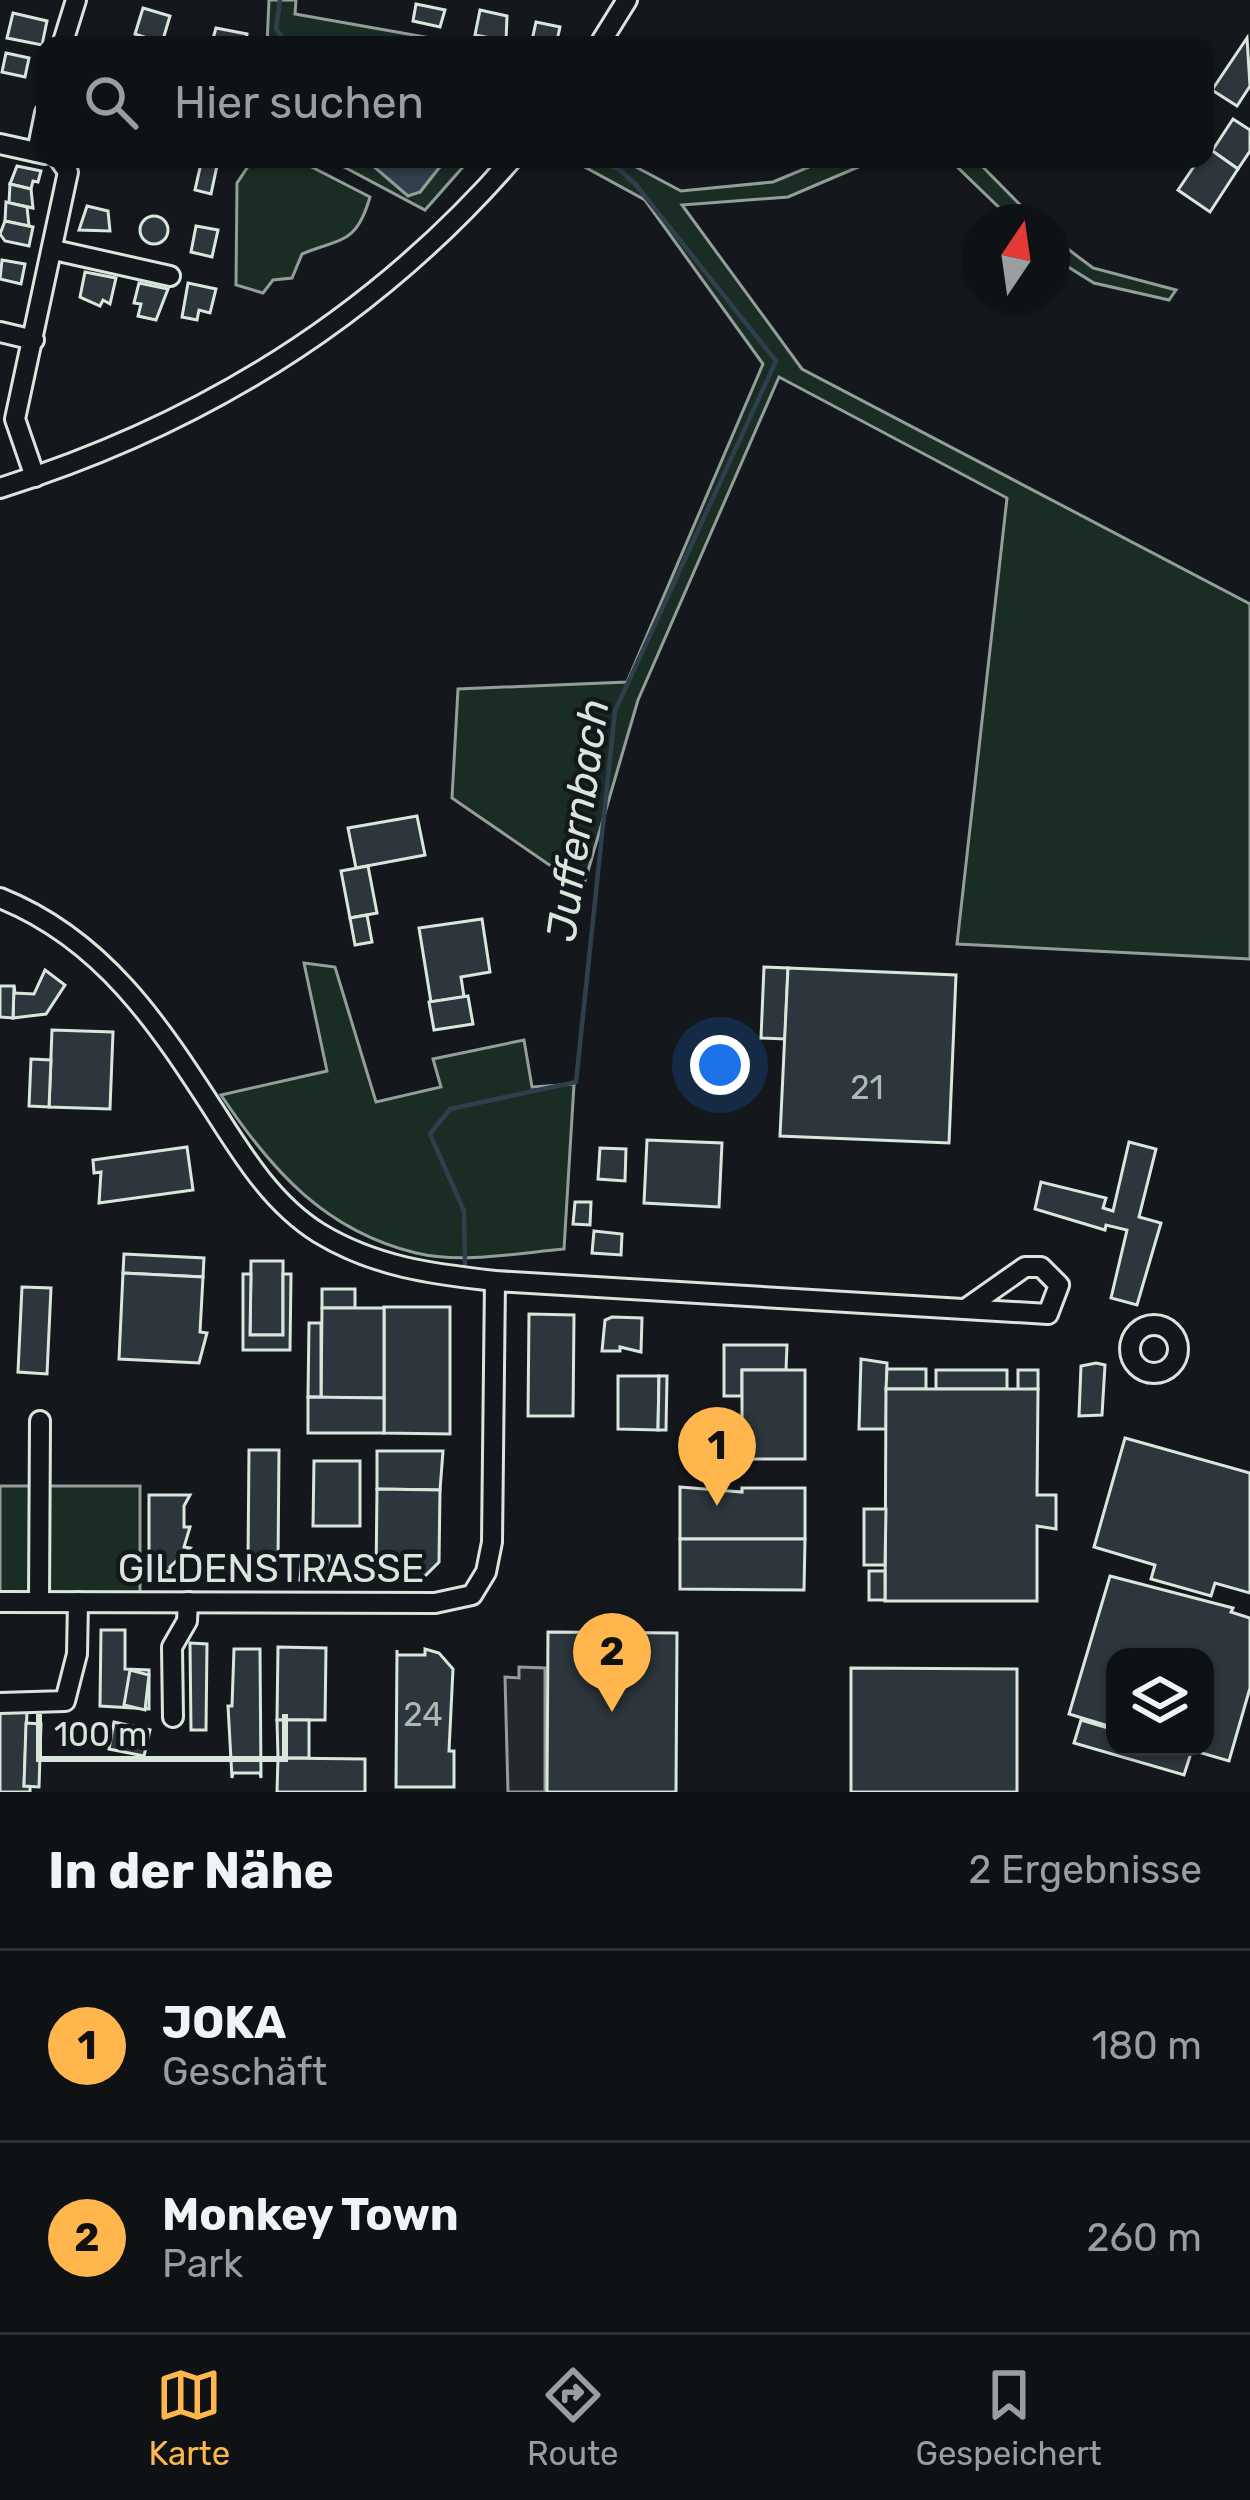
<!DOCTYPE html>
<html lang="de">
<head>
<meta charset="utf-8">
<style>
	body { margin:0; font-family:Rubik,sans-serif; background:#1d2022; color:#f1f3f6 }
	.controls { position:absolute; right:36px; bottom:36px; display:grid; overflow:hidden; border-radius:24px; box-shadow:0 3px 9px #0004 }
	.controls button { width:108px; height:108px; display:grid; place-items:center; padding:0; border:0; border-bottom:3px solid #2f3234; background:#0f1215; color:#f1f3f6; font:60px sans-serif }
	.compass { position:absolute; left:962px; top:204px; width:108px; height:108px; border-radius:50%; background:#0f1215; box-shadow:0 3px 9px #0004; rotate:13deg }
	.scale { position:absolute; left:36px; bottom:30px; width:252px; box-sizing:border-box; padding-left:12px; border:6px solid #d8e6dc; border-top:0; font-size:33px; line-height:42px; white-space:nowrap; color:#d8e6dc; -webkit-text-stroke:9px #14181c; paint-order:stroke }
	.you { position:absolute; left:720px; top:1065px; width:42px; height:42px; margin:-30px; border:9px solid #fff; border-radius:50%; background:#1a73e8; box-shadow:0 0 0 18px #1a73e833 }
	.badge { display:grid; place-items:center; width:78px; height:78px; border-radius:50%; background:#ffb74d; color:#111; font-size:39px; font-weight:700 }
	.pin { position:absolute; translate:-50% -99px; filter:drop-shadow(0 3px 6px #0008) }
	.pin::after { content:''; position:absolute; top:63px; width:42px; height:36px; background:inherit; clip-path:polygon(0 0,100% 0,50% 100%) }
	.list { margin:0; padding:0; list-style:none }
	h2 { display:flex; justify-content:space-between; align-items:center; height:156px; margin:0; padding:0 48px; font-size:51px }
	h2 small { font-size:39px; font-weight:400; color:#9b9ea0 }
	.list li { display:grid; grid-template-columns:78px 1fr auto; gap:36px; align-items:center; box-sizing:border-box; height:192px; padding:0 48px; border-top:3px solid #2f3234 }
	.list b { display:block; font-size:45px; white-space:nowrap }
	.list p { margin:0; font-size:39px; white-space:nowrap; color:#9b9ea0 }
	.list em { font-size:39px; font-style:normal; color:#9b9ea0 }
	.icon { flex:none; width:66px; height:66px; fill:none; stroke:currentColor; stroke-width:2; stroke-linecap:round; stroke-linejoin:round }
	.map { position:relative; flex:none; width:1250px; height:1792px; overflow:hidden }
	.search { position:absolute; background:#0f1215; box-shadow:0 3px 9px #0004; left:36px; right:36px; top:36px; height:132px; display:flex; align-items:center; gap:30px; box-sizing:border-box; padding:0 42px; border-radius:24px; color:#9b9ea0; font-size:45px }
	.sheet { height:540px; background:#0f1215 }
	nav { display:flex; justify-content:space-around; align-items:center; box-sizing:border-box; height:168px; border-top:3px solid #2f3234; background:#0f1215; font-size:33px; color:#9b9ea0 }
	nav a { display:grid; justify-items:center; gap:6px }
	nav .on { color:#ffb74d }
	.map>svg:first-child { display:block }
</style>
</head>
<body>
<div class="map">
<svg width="1250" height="1792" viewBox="0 0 1250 1792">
	<rect width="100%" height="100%" fill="#14181c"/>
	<g fill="#1a2d24" stroke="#939e99" stroke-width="3">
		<polygon points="269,0 296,0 295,14 470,45 267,45"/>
		<path d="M253,159H296L370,197C356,246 339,238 302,254L292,278L273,280L263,293L236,285L237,183Z"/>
		<polygon points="329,159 365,159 420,192 446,159 470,159 425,210"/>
		<polygon points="570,159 621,159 681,191 773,182 828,159 877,159 788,197 682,205 802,369 1250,604 1250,959 957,944 1007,498 779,377 638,700 583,888 452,798 458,689 627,682 763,364 645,200"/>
		<polygon points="949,159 975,159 1037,222 1014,222"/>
		<polygon points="1052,237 1093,268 1176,290 1169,300 1094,283 1052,257"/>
		<path d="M304,963L335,967L376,1102L441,1087L433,1059L524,1040L532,1087L574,1084L564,1249C519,1253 461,1264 416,1253C325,1231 271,1170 221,1095L327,1071Z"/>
		<rect x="0" y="1486" width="140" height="107"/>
	</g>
	<polygon fill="#24282b" stroke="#939e99" stroke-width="3" points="519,1667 545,1668 545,1792 508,1792 505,1677 519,1678"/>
	<polygon fill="#2f3f4d" stroke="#939e99" stroke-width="3" points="365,159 446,159 420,192 408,196"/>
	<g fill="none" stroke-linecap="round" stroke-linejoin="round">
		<g stroke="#2f3f4d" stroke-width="4.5">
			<polyline points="280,0 276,29 289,45"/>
			<polyline points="465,1264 464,1211 430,1134 450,1109 576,1082 615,711 776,361 636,185 620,170 593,159"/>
		</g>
	</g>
	<g fill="#2c363c" stroke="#d8e6dc" stroke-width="3">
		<polygon points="416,4 445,10 440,27 413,21"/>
		<polygon points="143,8 170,16 162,43 135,34"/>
		<polygon points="480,10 507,16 506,41 475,35"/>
		<polygon points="13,13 47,21 42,45 7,38"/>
		<polygon points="536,22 560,27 556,45 531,45"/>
		<polygon points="216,28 247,34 245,45 211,45"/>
		<polygon points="1247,38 1250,86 1237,106 1212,90"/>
		<polygon points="6,53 29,58 25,77 2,72"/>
		<polygon points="1233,119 1250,130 1250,151 1238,169 1212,151"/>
		<polygon points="1207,147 1238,169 1210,212 1178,190 1199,159 1205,159"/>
		<polygon points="202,159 218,161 211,194 195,190"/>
		<polygon points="17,166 41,171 38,182 33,181 31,189 10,184"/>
		<polygon points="10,184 31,189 33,208 9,203"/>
		<polygon points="6,202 27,207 29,226 5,221"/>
		<polygon points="87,206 108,211 110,231 79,230"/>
		<circle cx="154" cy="230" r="14"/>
		<polygon points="5,221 33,227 29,246 5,241 0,234"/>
		<polygon points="196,226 218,230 212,257 191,252"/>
		<polygon points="2,260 25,264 21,284 0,279"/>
		<polygon points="85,272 116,278 110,304 103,300 100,306 80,297"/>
		<polygon points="139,283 168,289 156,320 138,316 141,304 134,303"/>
		<polygon points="188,283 216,289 210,313 199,310 197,320 182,317"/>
		<polygon points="417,816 425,855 356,868 348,828"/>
		<polygon points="368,866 377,913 350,918 341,871"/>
		<polygon points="367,915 372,942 355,945 350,918"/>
		<polygon points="482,919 490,972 461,977 464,997 431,1002 419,928"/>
		<polygon points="764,967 788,968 785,1039 761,1038"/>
		<polygon points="788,968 956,975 949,1143 780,1136"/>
		<polygon points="45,970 65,985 46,1014 13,1018 14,986 15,993 34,994"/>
		<polygon points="0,986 14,986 13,1018 0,1017"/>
		<polygon points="468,996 473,1024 434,1030 429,1002"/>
		<polygon points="52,1030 113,1032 110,1109 49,1107"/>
		<polygon points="31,1059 51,1060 49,1107 29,1106"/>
		<polygon points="647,1140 722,1143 719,1207 644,1203"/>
		<polygon points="1129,1142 1156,1149 1139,1217 1161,1223 1137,1305 1111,1298 1127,1230 1106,1225 1105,1230 1035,1209 1041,1182 1106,1198 1103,1208 1113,1211"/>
		<polygon points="187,1147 193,1190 99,1203 101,1172 94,1173 93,1160"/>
		<polygon points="600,1148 626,1149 625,1181 598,1179"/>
		<polygon points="575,1202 591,1202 590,1225 573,1224"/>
		<polygon points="594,1231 622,1234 621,1255 592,1253"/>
		<polygon points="124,1254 204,1258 203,1277 123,1273"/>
		<polygon points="251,1261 283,1261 283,1335 250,1335"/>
		<polygon points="123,1273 203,1277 200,1332 207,1333 199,1363 119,1359"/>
		<polygon points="243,1274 251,1274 250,1335 283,1335 283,1274 291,1274 290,1350 243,1350"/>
		<polygon points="22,1287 51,1288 47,1374 18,1372"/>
		<rect x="322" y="1289" width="33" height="19"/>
		<polygon points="384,1307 450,1307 450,1434 384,1433"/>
		<polygon points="322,1308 384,1308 384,1398 321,1398"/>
		<polygon points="529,1314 574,1315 573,1416 528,1416"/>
		<polygon points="612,1317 642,1318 641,1352 620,1347 620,1351 602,1351 605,1320"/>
		<polygon points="309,1323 321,1323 321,1397 308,1397"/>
		<polygon points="724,1345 787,1345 786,1370 742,1370 742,1396 724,1396"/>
		<polygon points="861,1359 887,1363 886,1429 859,1429"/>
		<polygon points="1096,1363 1105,1365 1102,1415 1079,1416 1081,1366"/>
		<polygon points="887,1369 926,1369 926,1389 886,1389"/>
		<rect x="742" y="1370" width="63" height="89"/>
		<rect x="936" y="1370" width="71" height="19"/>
		<polygon points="1018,1370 1038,1370 1038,1389 1018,1390"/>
		<polygon points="618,1376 659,1376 658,1430 618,1429"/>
		<polygon points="659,1376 667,1376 666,1430 658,1430"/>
		<polygon points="886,1389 1038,1389 1037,1495 1056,1495 1056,1529 1037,1526 1037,1601 885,1601"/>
		<polygon points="308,1397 384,1398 384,1433 308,1433"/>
		<polygon points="1125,1438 1250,1473 1250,1593 1215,1583 1211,1596 1151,1579 1155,1565 1094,1547"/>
		<polygon points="249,1450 279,1450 278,1563 248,1562"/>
		<polygon points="377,1451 443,1451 440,1490 377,1489"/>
		<polygon points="314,1461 360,1461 360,1526 313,1526"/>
		<polygon points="680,1487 742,1492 742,1488 805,1488 805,1539 680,1539"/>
		<polygon points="377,1489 440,1490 439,1562 424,1577 376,1577"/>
		<polygon points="149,1495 190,1495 184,1506 184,1527 190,1527 184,1547 190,1548 170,1567 170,1576 169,1571 149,1575"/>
		<polygon points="864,1509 886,1509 885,1565 864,1565"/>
		<polygon points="680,1539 805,1539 804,1590 680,1589"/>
		<polygon points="302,1556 329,1556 329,1580 300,1580"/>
		<rect x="869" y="1571" width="16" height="29"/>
		<polygon points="1110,1576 1233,1608 1231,1612 1250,1618 1250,1688 1229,1761 1181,1747 1205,1747 1205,1657 1115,1657 1115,1728 1069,1714"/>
		<polygon points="101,1630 125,1630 125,1669 149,1670 149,1709 100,1706"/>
		<polygon points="548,1632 677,1633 676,1792 547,1792"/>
		<polygon points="190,1643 207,1644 206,1730 191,1730"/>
		<polygon points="278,1647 326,1648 325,1720 277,1720"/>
		<polygon points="234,1649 260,1649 261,1778 260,1773 233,1773 232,1778 228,1706 232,1706"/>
		<polygon points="425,1649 439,1653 453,1669 449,1751 454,1751 454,1787 396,1787 397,1650 397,1655 425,1655"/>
		<polygon points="851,1668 1017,1669 1017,1792 851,1792"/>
		<polygon points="130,1670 149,1675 145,1710 124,1705"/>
		<polygon points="0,1710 27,1711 24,1786 30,1786 30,1792 0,1792"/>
		<polygon points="277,1720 309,1720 309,1758 278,1758"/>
		<polygon points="1081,1720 1115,1730 1115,1747 1171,1747 1191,1753 1184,1775 1074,1743"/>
		<polygon points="114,1722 150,1730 144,1756 109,1749"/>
		<polygon points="26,1723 41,1724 39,1787 24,1786"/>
		<polygon points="278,1758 365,1759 365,1792 277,1792"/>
	</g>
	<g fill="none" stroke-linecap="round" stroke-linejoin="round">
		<defs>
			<g id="minor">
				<polyline points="62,45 76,0"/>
				<polyline points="599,45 627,0"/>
				<polyline points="0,144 45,154"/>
				<polyline points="37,152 45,113"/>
				<polyline points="54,250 170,276"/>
				<polyline points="0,332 34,340"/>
				<polyline points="35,477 15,419 68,172 59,159"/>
				<path d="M0,488C201,425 374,318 512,159"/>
				<path d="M0,898C103,939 159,1025 217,1115C245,1159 274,1205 319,1233C375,1267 432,1274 495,1281L1048,1314L1059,1285L1041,1267H1025L968,1307"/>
				<circle cx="1154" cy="1349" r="24"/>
				<polyline points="0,1602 435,1603 472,1595 486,1572 492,1542 495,1281"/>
				<polyline points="39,1602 40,1421"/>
				<polyline points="0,1703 65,1701 77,1654 78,1602"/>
				<polyline points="173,1717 172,1647 187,1621 188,1602"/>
			</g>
		</defs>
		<use href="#minor" stroke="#d8e6dc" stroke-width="24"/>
		<use href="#minor" stroke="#14181c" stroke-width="18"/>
	</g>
	<g text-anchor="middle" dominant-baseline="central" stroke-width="9" stroke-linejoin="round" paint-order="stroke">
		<g font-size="33" fill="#adbab4">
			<text x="867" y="1087">21</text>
			<text x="423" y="1714">24</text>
		</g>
		<g font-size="39" fill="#d8e6dc" stroke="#14181c">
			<text x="271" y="1569">GILDENSTRASSE</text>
		</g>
		<g font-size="42" font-style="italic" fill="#d8e6dc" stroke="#14181c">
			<text transform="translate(578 820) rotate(-82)">Juffernbach</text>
		</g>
	</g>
</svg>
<div class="controls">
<button><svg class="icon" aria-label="layers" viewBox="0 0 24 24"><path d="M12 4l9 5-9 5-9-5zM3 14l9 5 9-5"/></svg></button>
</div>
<svg class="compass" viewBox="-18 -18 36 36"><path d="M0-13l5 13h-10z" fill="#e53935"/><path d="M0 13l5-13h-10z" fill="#9b9ea0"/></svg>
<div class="scale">100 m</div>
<div class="you"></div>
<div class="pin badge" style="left:717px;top:1506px">1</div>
<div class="pin badge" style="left:612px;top:1712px">2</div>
<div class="search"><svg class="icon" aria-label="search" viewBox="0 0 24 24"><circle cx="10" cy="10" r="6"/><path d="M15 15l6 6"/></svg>Hier suchen</div>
</div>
<section class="sheet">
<h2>In der Nähe<small>2 Ergebnisse</small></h2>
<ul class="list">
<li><span class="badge">1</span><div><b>JOKA</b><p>Geschäft</p></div><em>180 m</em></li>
<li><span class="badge">2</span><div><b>Monkey Town</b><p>Park</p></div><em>260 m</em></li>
</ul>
</section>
<nav>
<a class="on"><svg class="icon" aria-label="map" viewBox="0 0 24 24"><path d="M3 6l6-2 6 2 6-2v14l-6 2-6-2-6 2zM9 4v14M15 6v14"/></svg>Karte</a>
<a><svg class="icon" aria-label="directions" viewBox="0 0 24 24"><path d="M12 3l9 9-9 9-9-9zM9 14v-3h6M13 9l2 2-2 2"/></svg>Route</a>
<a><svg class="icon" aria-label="saved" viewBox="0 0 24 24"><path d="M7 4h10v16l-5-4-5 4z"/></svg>Gespeichert</a>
</nav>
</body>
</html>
